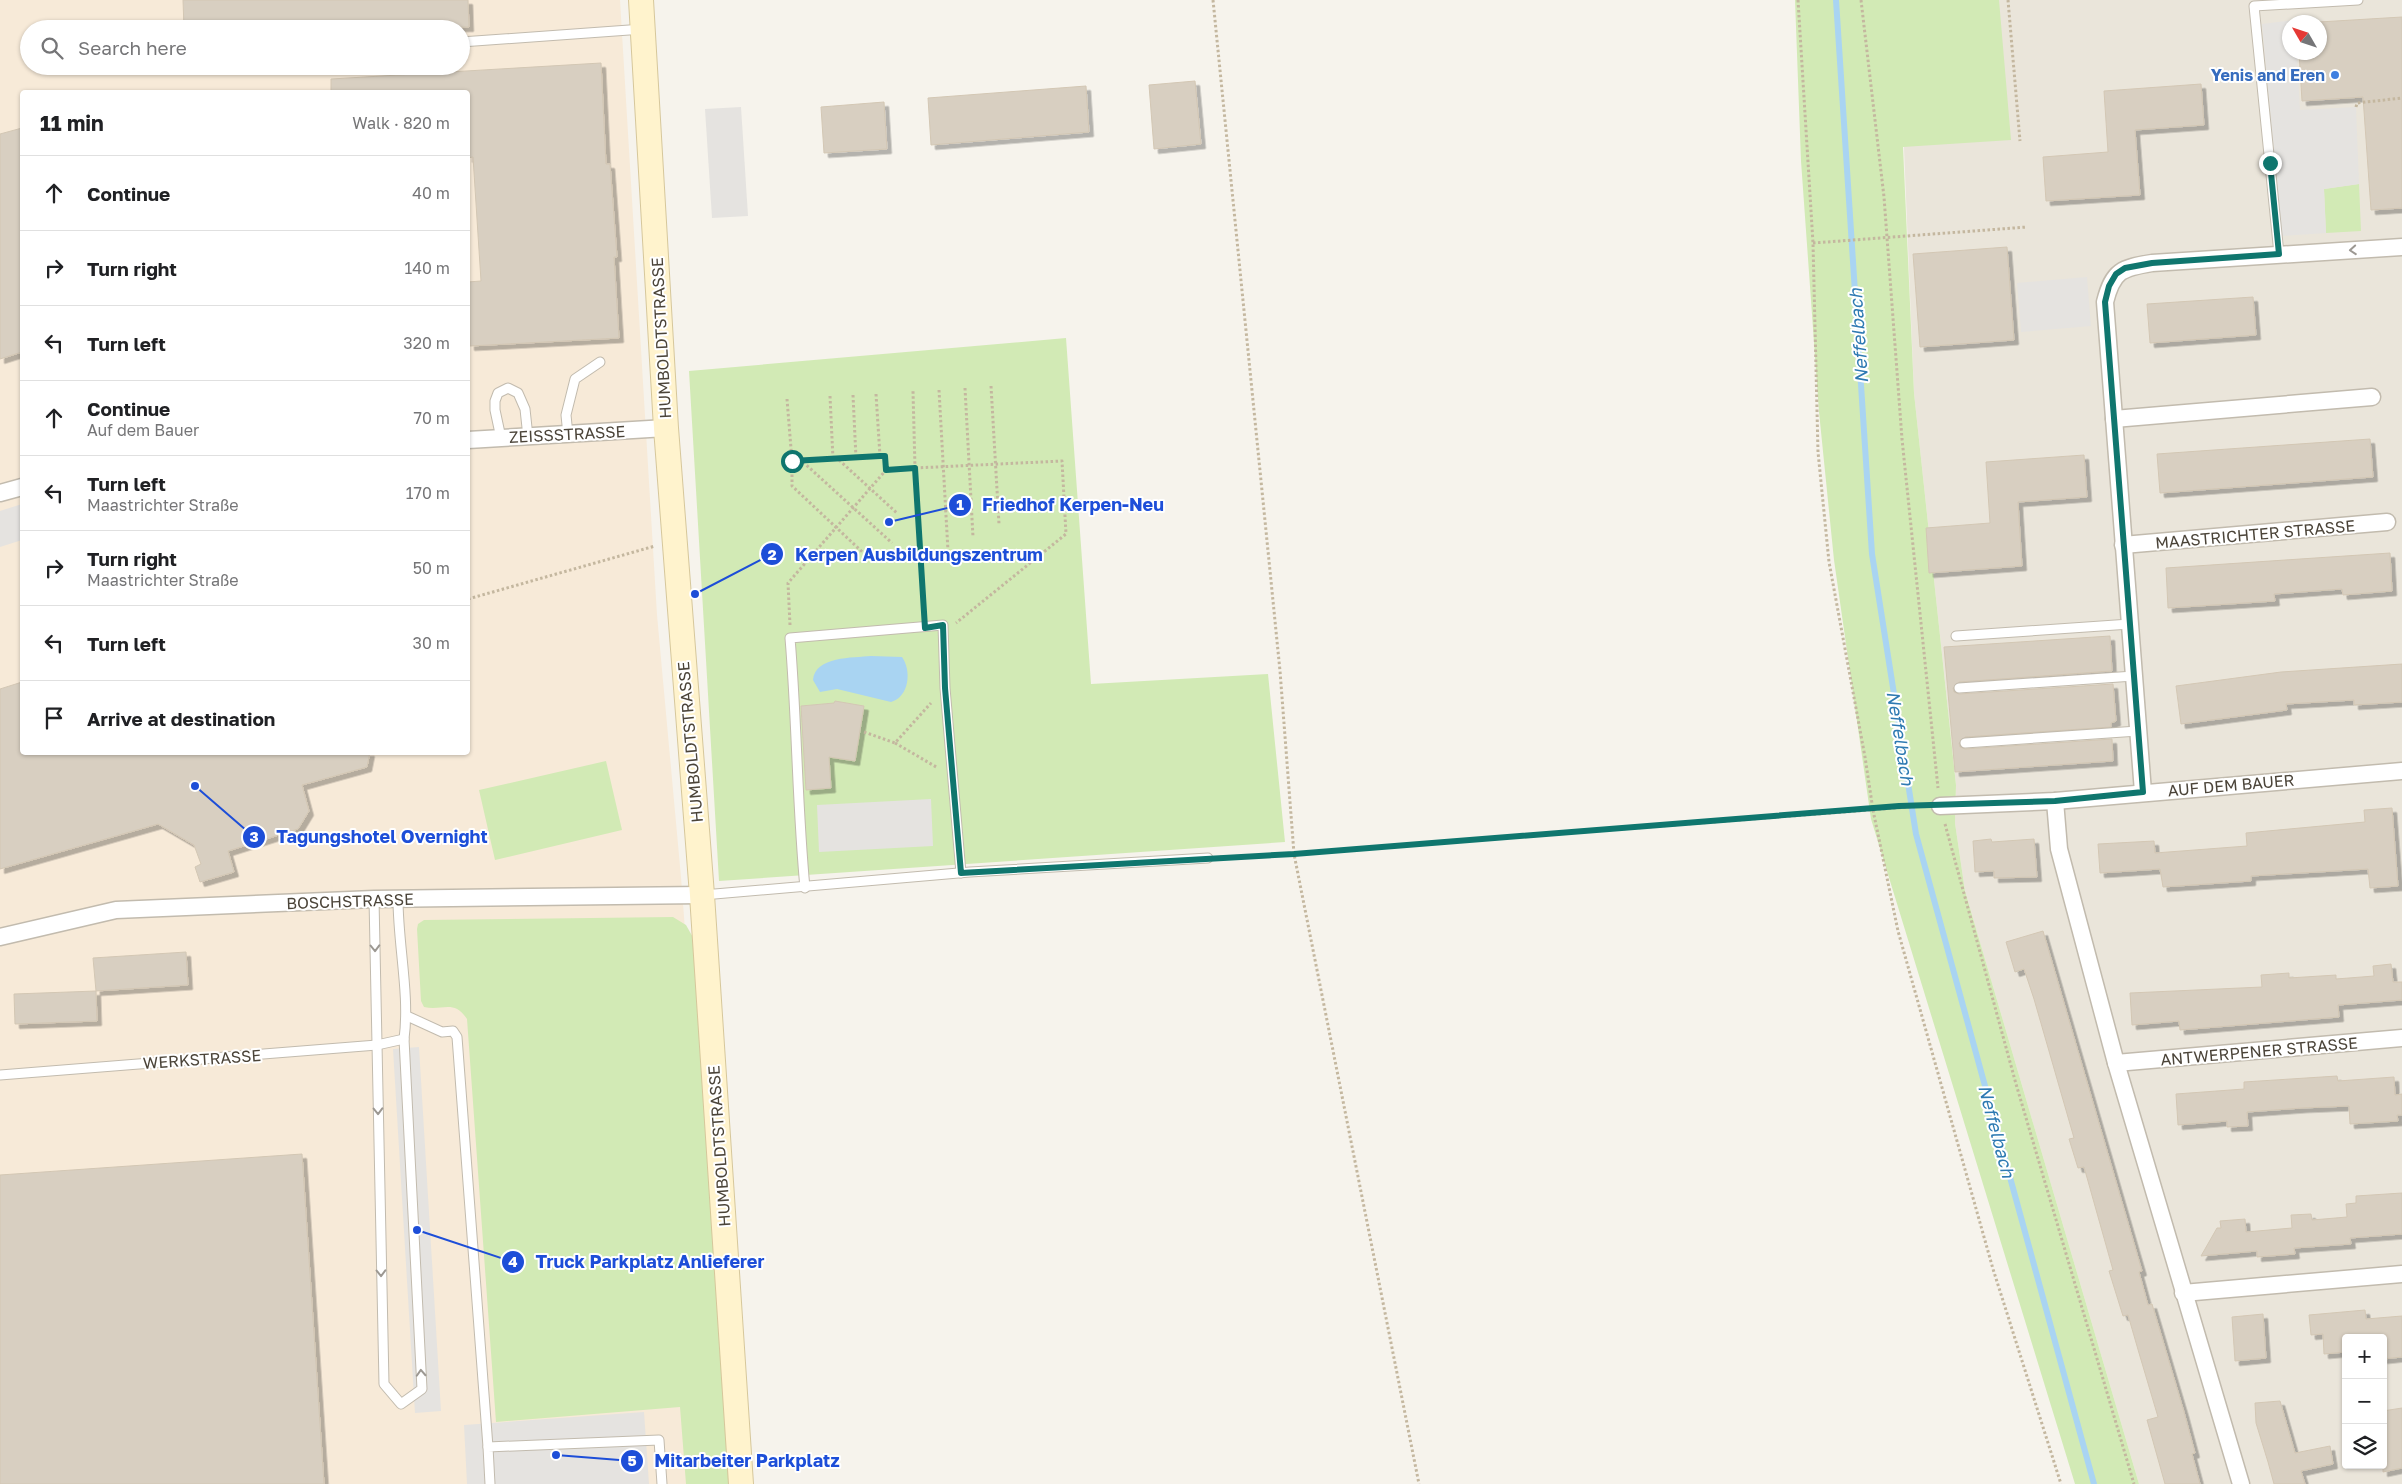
<!DOCTYPE html>
<html lang="en">
<head>
<meta charset="utf-8">
<style>
	body { margin:0; font-family:"Golos Text",sans-serif; background:#f6f6f6; color:#202124 }
	.controls { position:absolute; right:15px; bottom:15px; display:grid; overflow:hidden; border-radius:5px; box-shadow:0 1px 4px #0004 }
	.controls button { width:45px; height:45px; display:grid; place-items:center; padding:0; border:0; border-bottom:1px solid #e0e0e0; background:#fff; color:#202124; font:25px sans-serif }
	.compass { position:absolute; left:2282px; top:15px; width:45px; height:45px; border-radius:50%; background:#fff; box-shadow:0 1px 4px #0004; rotate:309deg }
	.stop { position:absolute; width:15px; height:15px; margin:-11px; border:4px solid #0f766e; border-radius:50%; background:#fff }
	.stop.end { background:#0f766e; border-color:#fff; box-shadow:0 1px 5px #0008 }
	.list { margin:0; padding:0; list-style:none }
	h2 { display:flex; justify-content:space-between; align-items:center; height:65px; margin:0; padding:0 20px; font-size:21px }
	h2 small { font-size:16px; font-weight:400; color:#757577 }
	.list li { display:grid; grid-template-columns:32px 1fr auto; gap:15px; align-items:center; box-sizing:border-box; height:75px; padding:0 20px; border-top:1px solid #e0e0e0 }
	.list b { display:block; font-size:19px; white-space:nowrap }
	.list p { margin:0; font-size:16px; white-space:nowrap; color:#757577 }
	.list em { font-size:16px; font-style:normal; color:#757577 }
	.icon { flex:none; width:28px; height:28px; fill:none; stroke:currentColor; stroke-width:2; stroke-linecap:round; stroke-linejoin:round }
	.map { position:relative; flex:none; width:2402px; height:1484px; overflow:hidden }
	.search { position:absolute; background:#fff; box-shadow:0 1px 4px #0004; left:20px; top:20px; width:450px; height:55px; display:flex; align-items:center; gap:12px; box-sizing:border-box; padding:0 18px; border-radius:28px; color:#757577; font-size:19px }
	.panel { position:absolute; background:#fff; box-shadow:0 1px 4px #0004; left:20px; top:90px; width:450px; height:665px; border-radius:5px }
	.map>svg:first-child { display:block }
</style>
</head>
<body>
<div class="map">
<svg width="2402" height="1484" viewBox="0 0 2402 1484">
	<defs>
		<filter id="shadow"><feDropShadow dx="4.5" dy="4.5" stdDeviation="0" flood-color="#0004"/></filter>
	</defs>
	<rect width="100%" height="100%" fill="#f6f3ec"/>
	<path fill="#eae5da" fill-rule="evenodd" d="M1898,0H2402V1484H2139L1965,891L1955,823L1956,785L1914,393ZM2290,22H2320V52H2290ZM2346,1338H2383V1465H2346Z"/>
	<path fill="#f7ead8" fill-rule="evenodd" d="M0,0H620L657,615L681,877L727,1484H0ZM29,29H461V66H29ZM22,92H468V752H22Z"/>
	<g fill="#d2eab5">
		<polygon points="1795,0 1999,0 2011,140 1903,147 1914,393 1956,785 1955,823 1965,891 2139,1484 2075,1484 1871,819 1834,560 1819,412 1801,161"/>
		<polygon points="2359,184 2361,231 2326,233 2324,189"/>
		<polygon points="1066,338 1091,684 1268,674 1285,842 719,881 689,371"/>
		<polygon points="606,761 622,830 495,860 479,790"/>
		<path d="M673,917L686,925L695,941L732,1484H686L680,1407L496,1422L467,1019C454,999 443,1011 424,1007L421,1001L417,929L418,924L424,920Z"/>
	</g>
	<g fill="#e5e3e0">
		<polygon points="2295,20 2295,22 2290,22 2290,52 2297,53 2300,110 2356,107 2359,184 2324,189 2326,233 2282,236 2262,24"/>
		<polygon points="741,107 748,216 712,218 705,109"/>
		<polygon points="2087,277 2091,326 2021,332 2017,283"/>
		<polygon points="22,504 22,540 0,547 0,511"/>
		<polygon points="931,799 933,846 819,852 817,805"/>
		<polygon points="419,1047 441,1411 415,1413 393,1049"/>
		<polygon points="644,1412 649,1484 467,1484 464,1425"/>
	</g>
	<path fill="#a9d4f2" d="M871,656L902,657C912,671 909,697 891,702L837,689L820,692L813,680C815,656 853,658 871,656Z"/>
	<g fill="none" stroke-linecap="round" stroke-linejoin="round">
		<polyline stroke="#a9d4f2" stroke-width="6" points="1836,0 1872,554 1916,834 2094,1484"/>
	</g>
	<g fill="#d8cfc1" stroke="#d3c7b4" filter="url(#shadow)">
		<polygon points="183,0 468,0 469,27 184,29"/>
		<polygon points="2402,17 2402,208 2371,210 2363,97 2302,101 2299,52 2320,52 2319,22"/>
		<polygon points="601,63 606,164 610,164 617,257 614,257 619,338 470,346 468,282 481,281 473,157 468,158 468,92 331,92 331,79"/>
		<polygon points="1195,81 1201,144 1154,149 1149,85"/>
		<polygon points="2201,84 2204,125 2135,130 2140,195 2046,201 2043,157 2108,152 2104,91"/>
		<polygon points="1086,86 1089,132 931,145 928,98"/>
		<polygon points="884,102 887,149 824,153 821,107"/>
		<polygon points="22,128 22,352 0,359 0,134"/>
		<polygon points="2007,247 2014,340 1920,347 1913,254"/>
		<polygon points="2253,297 2256,335 2150,343 2147,304"/>
		<polygon points="2370,439 2373,477 2160,493 2157,454"/>
		<polygon points="2084,455 2087,497 2018,502 2022,566 1929,573 1926,528 1990,523 1986,462"/>
		<polygon points="2390,553 2392,591 2343,595 2342,589 2274,594 2275,601 2168,608 2166,568"/>
		<polygon points="2110,636 2112,671 1959,682 1953,688 1954,692 1959,694 2113,684 2116,721 2111,723 2111,727 1965,737 1959,743 1960,747 1965,749 2112,739 2113,761 1955,772 1944,647"/>
		<polygon points="2402,664 2402,702 2354,705 2354,700 2286,704 2287,710 2181,724 2176,686 2281,672"/>
		<polygon points="22,682 22,752 370,752 367,767 302,785 309,811 298,829 228,851 234,872 200,882 195,867 201,864 194,845 158,824 0,869 0,689"/>
		<polygon points="835,701 864,706 855,761 829,757 831,788 806,790 801,706 834,703"/>
		<polygon points="2392,808 2398,886 2370,888 2368,869 2251,876 2251,881 2163,887 2160,869 2100,873 2098,844 2154,841 2155,853 2247,846 2246,833 2365,822 2364,810"/>
		<polygon points="1991,839 1992,842 2034,839 2037,877 1994,878 1994,871 1975,872 1973,841"/>
		<polygon points="2043,931 2142,1271 2139,1272 2148,1305 2152,1304 2184,1412 2195,1453 2192,1454 2200,1484 2165,1484 2147,1420 2158,1417 2139,1353 2128,1315 2123,1316 2109,1271 2113,1270 2084,1167 2078,1168 2069,1139 2074,1138 2034,999 2024,969 2015,972 2006,942"/>
		<polygon points="186,952 188,985 96,991 93,958"/>
		<polygon points="2391,964 2393,982 2402,982 2402,1000 2338,1005 2339,1017 2180,1030 2179,1021 2132,1025 2130,993 2262,987 2261,975 2289,973 2289,978 2336,975 2336,979 2374,976 2373,966"/>
		<polygon points="96,991 97,1021 15,1024 14,994"/>
		<polygon points="2337,1076 2338,1081 2394,1077 2395,1095 2402,1094 2402,1115 2397,1115 2398,1121 2350,1124 2349,1106 2302,1108 2247,1112 2248,1126 2227,1127 2227,1121 2178,1125 2176,1094 2244,1089 2244,1082"/>
		<polygon points="302,1154 324,1484 0,1484 0,1175"/>
		<polygon points="2402,1193 2402,1234 2350,1238 2351,1244 2294,1248 2295,1254 2257,1257 2257,1251 2201,1256 2217,1228 2221,1228 2220,1221 2245,1219 2246,1232 2292,1228 2291,1215 2311,1214 2312,1220 2347,1217 2346,1204 2356,1203 2356,1196"/>
		<polygon points="2365,1310 2366,1319 2402,1316 2402,1357 2383,1359 2383,1338 2346,1338 2346,1352 2324,1354 2323,1334 2311,1335 2309,1315"/>
		<polygon points="2263,1314 2266,1358 2235,1361 2232,1317"/>
		<polygon points="2280,1401 2295,1453 2330,1446 2333,1464 2301,1471 2305,1484 2274,1484 2268,1462 2256,1423 2255,1403"/>
		<polygon points="2402,1408 2402,1468 2383,1472 2383,1411"/>
	</g>
	<g fill="none" stroke-linecap="round" stroke-linejoin="round">
		<defs>
			<g id="lane">
				<polyline points="461,42 643,29"/>
				<polyline points="2279,254 2254,6 2358,0"/>
				<polyline points="568,435 566,415 575,379 600,362"/>
				<polyline points="501,438 495,410 495,401 498,393 508,388 518,393 525,409 528,437"/>
				<polyline points="1956,636 2130,624"/>
				<polyline points="1959,688 2134,676"/>
				<polyline points="1965,743 2138,731"/>
				<path d="M805,888C797,805 797,721 790,638L943,625L945,688L961,873"/>
				<polyline points="703,895 970,872 1208,858"/>
				<path d="M374,899L384,1384L401,1404L422,1389L404,1039C410,995 398,945 398,899"/>
				<polyline points="407,1016 442,1032 453,1031 457,1037 488,1447"/>
				<polyline points="0,1075 377,1045 404,1039"/>
				<polyline points="490,1484 488,1447 659,1440 662,1484"/>
			</g>
			<g id="street">
				<polyline points="2114,419 2372,397"/>
				<polyline points="468,440 666,428"/>
				<polyline points="0,493 22,487"/>
				<polyline points="2123,545 2387,522"/>
				<path d="M2143,792L2105,302C2113,270 2122,268 2152,263L2402,247"/>
				<polyline points="2055,801 2059,849 2116,1063 2241,1484"/>
				<polyline points="1940,806 2055,801 2402,771"/>
				<polyline points="0,937 116,910 374,899 702,895"/>
				<polyline points="2116,1063 2402,1038"/>
				<polyline points="2183,1293 2402,1274"/>
			</g>
			<polyline id="secondary" points="641,0 666,428 702,895 741,1484"/>
		</defs>
		<use href="#lane" stroke="#c2bbae" stroke-width="11"/>
		<use href="#street" stroke="#c2bbae" stroke-width="19"/>
		<use href="#secondary" stroke="#d6c79b" stroke-width="26"/>
		<g stroke="#c4b79f" stroke-width="3" stroke-dasharray="2.5 2.5" stroke-linecap="butt">
			<polyline points="1213,0 1280,671 1294,854 1419,1484"/>
			<polyline points="1798,0 1813,243 1818,452 1829,562 1865,757 1873,810 1898,931 1993,1269 2061,1484"/>
			<polyline points="1861,0 1884,197 1902,439 1938,788"/>
			<polyline points="2008,0 2020,141"/>
			<polyline points="2356,107 2357,103 2402,98"/>
			<polyline points="1813,243 2027,227"/>
			<polyline points="991,386 999,524"/>
			<polyline points="965,388 973,537"/>
			<polyline points="939,390 948,551"/>
			<polyline points="876,394 880,456"/>
			<polyline points="853,395 856,458"/>
			<polyline points="830,396 833,459"/>
			<polyline points="787,399 792,461"/>
			<polyline points="839,460 898,514"/>
			<polyline points="803,462 892,543"/>
			<polyline points="873,562 792,486 792,461 885,456 886,470"/>
			<polyline points="468,599 655,546"/>
			<polyline points="924,612 915,468 1062,461 1066,534 956,623"/>
			<polyline points="790,625 788,583 886,470 915,468 913,391"/>
			<polyline points="864,732 895,743 931,703"/>
			<polyline points="895,743 938,768"/>
			<polyline points="1945,824 2016,1084 2134,1484"/>
			<polyline points="1220,857 1294,854 1922,806"/>
		</g>
		<use href="#lane" stroke="#fff" stroke-width="9"/>
		<use href="#street" stroke="#fff" stroke-width="16"/>
		<use href="#secondary" stroke="#fff3cd" stroke-width="24"/>
	</g>
	<defs><path id="oneway-chevron" d="M-2-3.5L2.5 0L-2 3.5" fill="none" stroke-width="1.6" stroke-linecap="round" stroke-linejoin="round" transform="scale(1.25)"/></defs>
	<g stroke="#9c9892">
		<use href="#oneway-chevron" transform="translate(2353 250) rotate(176)"/>
		<use href="#oneway-chevron" transform="translate(375 948) rotate(89)"/>
		<use href="#oneway-chevron" transform="translate(378 1111) rotate(89)"/>
		<use href="#oneway-chevron" transform="translate(381 1273) rotate(89)"/>
		<use href="#oneway-chevron" transform="translate(421 1373) rotate(-93)"/>
	</g>
	<g fill="none" stroke-linecap="round" stroke-linejoin="round">
		<polyline stroke="#0f766e" stroke-width="6" points="792,461 880,456 885,456 886,470 915,468 925,628 943,625 945,688 961,873 1294,854 1899,806 2055,801 2143,792 2105,302 2109,286 2116,274 2125,268 2152,263 2279,254 2270,163"/>
	</g>
	<circle fill="#3f7fe0" stroke="#fff" stroke-width="2" cx="2335" cy="75" r="5"/>
	<g text-anchor="middle" dominant-baseline="central" stroke-width="4" stroke-linejoin="round" paint-order="stroke">
		<g font-size="16" font-weight="bold" fill="#366cbe" stroke="#fff" text-anchor="end">
			<text x="2325" y="75">Yenis and Eren</text>
		</g>
		<g font-size="16" fill="#4b4439" stroke="#fff">
			<text transform="translate(661 338) rotate(-93)">HUMBOLDTSTRASSE</text>
			<text transform="translate(567 434) rotate(-3)">ZEISSSTRASSE</text>
			<text transform="translate(2255 534) rotate(-5)">MAASTRICHTER STRASSE</text>
			<text transform="translate(690 742) rotate(-95)">HUMBOLDTSTRASSE</text>
			<text transform="translate(2231 785) rotate(-5)">AUF DEM BAUER</text>
			<text transform="translate(350 901) rotate(-2)">BOSCHSTRASSE</text>
			<text transform="translate(2259 1051) rotate(-5)">ANTWERPENER STRASSE</text>
			<text transform="translate(202 1059) rotate(-4)">WERKSTRASSE</text>
			<text transform="translate(719 1146) rotate(-94)">HUMBOLDTSTRASSE</text>
		</g>
		<g font-size="18" font-style="italic" fill="#2e7ab2" stroke="#fff">
			<text transform="translate(1858 336) rotate(-94)">Neffelbach</text>
			<text transform="translate(1901 738) rotate(81)">Neffelbach</text>
			<text transform="translate(1997 1131) rotate(75)">Neffelbach</text>
		</g>
	</g>
	<path fill="none" stroke="#1d4ed8" stroke-width="2" d="M889 522L960 505M695 594L772 554M195 786L254 837M417 1230L513 1262M556 1455L632 1461"/>
	<g fill="#1d4ed8" stroke="#fff" stroke-width="2">
		<circle cx="889" cy="522" r="5"/>
		<circle cx="695" cy="594" r="5"/>
		<circle cx="195" cy="786" r="5"/>
		<circle cx="417" cy="1230" r="5"/>
		<circle cx="556" cy="1455" r="5"/>
		<circle cx="960" cy="505" r="12"/>
		<circle cx="772" cy="554" r="12"/>
		<circle cx="254" cy="837" r="12"/>
		<circle cx="513" cy="1262" r="12"/>
		<circle cx="632" cy="1461" r="12"/>
	</g>
	<g font-size="15" text-anchor="middle" font-weight="bold" fill="#fff">
		<text x="960" y="510">1</text>
		<text x="772" y="560">2</text>
		<text x="254" y="842">3</text>
		<text x="513" y="1267">4</text>
		<text x="632" y="1466">5</text>
	</g>
	<g font-size="18" text-anchor="middle" font-weight="bold" fill="#1d4ed8" stroke="#fff" stroke-width="4" stroke-linejoin="round" paint-order="stroke">
		<text x="1073" y="511">Friedhof Kerpen-Neu</text>
		<text x="919" y="561">Kerpen Ausbildungszentrum</text>
		<text x="382" y="843">Tagungshotel Overnight</text>
		<text x="650" y="1268">Truck Parkplatz Anlieferer</text>
		<text x="747" y="1467">Mitarbeiter Parkplatz</text>
	</g>
</svg>
<div class="controls">
<button>+</button>
<button>−</button>
<button><svg class="icon" aria-label="layers" viewBox="0 0 24 24"><path d="M12 4l9 5-9 5-9-5zM3 14l9 5 9-5"/></svg></button>
</div>
<svg class="compass" viewBox="-18 -18 36 36"><path d="M0-13l5 13h-10z" fill="#e53935"/><path d="M0 13l5-13h-10z" fill="#757577"/></svg>
<div class="stop" style="left:792px;top:461px"></div>
<div class="stop end" style="left:2270px;top:163px"></div>
<div class="search"><svg class="icon" aria-label="search" viewBox="0 0 24 24"><circle cx="10" cy="10" r="6"/><path d="M15 15l6 6"/></svg>Search here</div>
<section class="panel">
<h2>11 min<small>Walk · 820 m</small></h2>
<ul class="list">
<li><svg class="icon" aria-label="ahead" viewBox="0 0 24 24"><path d="M12 20V5M6 11l6-6 6 6"/></svg><div><b>Continue</b></div><em>40 m</em></li>
<li><svg class="icon" aria-label="right" viewBox="0 0 24 24"><path d="M7 20v-9h11M14 6l5 5-5 5"/></svg><div><b>Turn right</b></div><em>140 m</em></li>
<li><svg class="icon" aria-label="left" viewBox="0 0 24 24"><path d="M17 20v-9H6M10 6l-5 5 5 5"/></svg><div><b>Turn left</b></div><em>320 m</em></li>
<li><svg class="icon" aria-label="ahead" viewBox="0 0 24 24"><path d="M12 20V5M6 11l6-6 6 6"/></svg><div><b>Continue</b><p>Auf dem Bauer</p></div><em>70 m</em></li>
<li><svg class="icon" aria-label="left" viewBox="0 0 24 24"><path d="M17 20v-9H6M10 6l-5 5 5 5"/></svg><div><b>Turn left</b><p>Maastrichter Straße</p></div><em>170 m</em></li>
<li><svg class="icon" aria-label="right" viewBox="0 0 24 24"><path d="M7 20v-9h11M14 6l5 5-5 5"/></svg><div><b>Turn right</b><p>Maastrichter Straße</p></div><em>50 m</em></li>
<li><svg class="icon" aria-label="left" viewBox="0 0 24 24"><path d="M17 20v-9H6M10 6l-5 5 5 5"/></svg><div><b>Turn left</b></div><em>30 m</em></li>
<li><svg class="icon" aria-label="arrive" viewBox="0 0 24 24"><path d="M6 21V4h12l-3 4 3 4H6"/></svg><div><b>Arrive at destination</b></div></li>
</ul>
</section>
</div>
</body>
</html>
